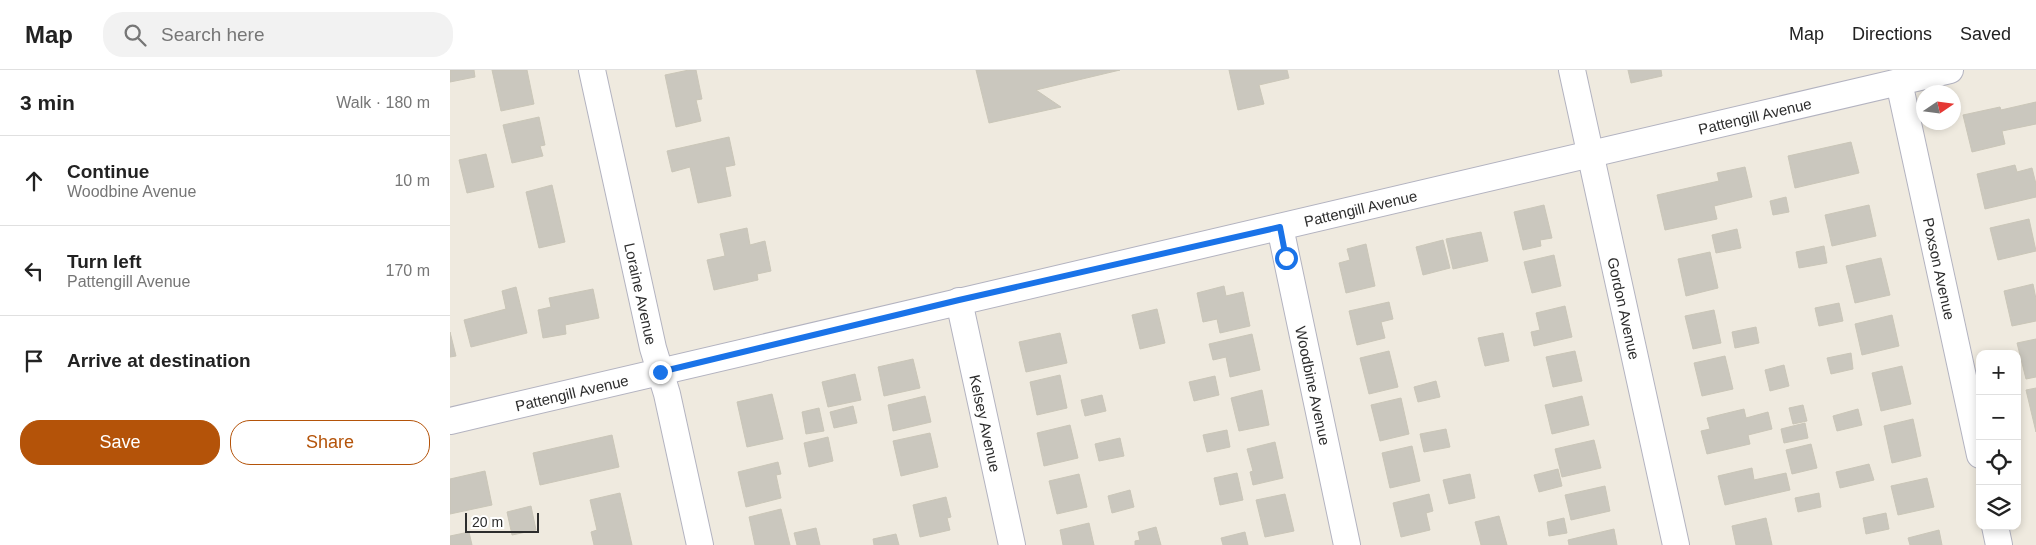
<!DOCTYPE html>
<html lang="en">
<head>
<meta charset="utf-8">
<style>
	body { margin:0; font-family:Arial,sans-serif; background:#f2f2f2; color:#222 }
	.controls { position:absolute; right:15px; bottom:15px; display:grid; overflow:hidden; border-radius:10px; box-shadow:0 2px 8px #0003 }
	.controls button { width:45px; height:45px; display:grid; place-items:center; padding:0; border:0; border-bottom:1px solid #e0e0e0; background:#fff; color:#222; font:25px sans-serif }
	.compass { position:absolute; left:1466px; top:15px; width:45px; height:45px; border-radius:50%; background:#fff; box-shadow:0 2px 8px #0003; rotate:77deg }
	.scale { position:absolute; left:15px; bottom:12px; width:74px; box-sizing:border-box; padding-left:5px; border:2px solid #2d2d2d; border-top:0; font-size:14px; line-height:18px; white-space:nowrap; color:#2d2d2d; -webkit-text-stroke:4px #fff; paint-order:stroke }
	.stop { position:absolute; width:15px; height:15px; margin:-11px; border:4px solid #1a73e8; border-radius:50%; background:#fff }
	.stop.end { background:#1a73e8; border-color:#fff; box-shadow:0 1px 5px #0008 }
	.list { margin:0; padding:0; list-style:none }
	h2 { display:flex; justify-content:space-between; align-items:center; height:65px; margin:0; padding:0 20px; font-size:21px }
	h2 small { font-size:16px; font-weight:400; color:#767676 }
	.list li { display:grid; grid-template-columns:32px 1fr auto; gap:15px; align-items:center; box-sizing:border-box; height:90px; padding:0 20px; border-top:1px solid #e0e0e0 }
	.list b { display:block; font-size:19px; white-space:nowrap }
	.list p { margin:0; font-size:16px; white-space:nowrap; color:#767676 }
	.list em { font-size:16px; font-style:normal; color:#767676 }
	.actions { display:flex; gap:10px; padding:15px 20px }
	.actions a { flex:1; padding:11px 0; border:1px solid #b45309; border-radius:20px; text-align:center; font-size:18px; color:#b45309 }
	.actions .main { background:#b45309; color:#fff }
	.icon { flex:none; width:28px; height:28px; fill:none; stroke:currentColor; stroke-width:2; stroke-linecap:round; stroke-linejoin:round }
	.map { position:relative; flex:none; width:1586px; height:475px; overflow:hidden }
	header { display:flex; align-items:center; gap:30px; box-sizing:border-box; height:70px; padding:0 25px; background:#fff; border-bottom:1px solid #e0e0e0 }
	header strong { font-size:24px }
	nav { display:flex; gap:28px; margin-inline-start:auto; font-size:18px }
	.search { width:350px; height:45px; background:#f2f2f2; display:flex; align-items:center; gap:12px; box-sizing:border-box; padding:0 18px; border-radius:20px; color:#767676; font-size:19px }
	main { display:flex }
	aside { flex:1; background:#fff }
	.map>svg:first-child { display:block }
</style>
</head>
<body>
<header>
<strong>Map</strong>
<div class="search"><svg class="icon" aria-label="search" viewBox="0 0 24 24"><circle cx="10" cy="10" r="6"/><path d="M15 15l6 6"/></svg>Search here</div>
<nav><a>Map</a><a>Directions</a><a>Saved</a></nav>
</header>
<main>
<aside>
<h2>3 min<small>Walk · 180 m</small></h2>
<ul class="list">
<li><svg class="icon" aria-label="ahead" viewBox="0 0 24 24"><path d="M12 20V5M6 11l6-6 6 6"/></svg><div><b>Continue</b><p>Woodbine Avenue</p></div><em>10 m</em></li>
<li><svg class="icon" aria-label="left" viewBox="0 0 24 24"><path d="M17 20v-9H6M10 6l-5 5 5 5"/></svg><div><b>Turn left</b><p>Pattengill Avenue</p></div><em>170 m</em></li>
<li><svg class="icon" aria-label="arrive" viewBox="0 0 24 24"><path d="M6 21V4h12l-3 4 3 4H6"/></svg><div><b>Arrive at destination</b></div></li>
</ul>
<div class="actions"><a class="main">Save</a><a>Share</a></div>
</aside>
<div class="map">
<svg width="1586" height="475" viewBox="0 0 1586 475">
	<rect width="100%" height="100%" fill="#efeadf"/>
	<g fill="#cac7be" stroke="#cac6b8">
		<polygon points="0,0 24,0 25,7 0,12"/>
		<polygon points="42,0 77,0 84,34 51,41"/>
		<polygon points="239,0 246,0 252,29 246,30 251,51 226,57 215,5"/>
		<polygon points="526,0 670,0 586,20 611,37 539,53"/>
		<polygon points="779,0 837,0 839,8 809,15 814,34 788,40"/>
		<polygon points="1178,0 1211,0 1212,6 1181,13"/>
		<polygon points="1586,32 1586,54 1552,61 1555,74 1522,82 1513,45 1550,37 1551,40"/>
		<polygon points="89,47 95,75 90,76 93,86 62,93 53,55"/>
		<polygon points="279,67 285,95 275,97 281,126 248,133 240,97 222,102 217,81"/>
		<polygon points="1401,72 1409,103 1345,118 1338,86"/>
		<polygon points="36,84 44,117 17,123 9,90"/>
		<polygon points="1565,95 1567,102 1582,98 1586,114 1586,127 1535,139 1527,104"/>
		<polygon points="1295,97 1302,127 1264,136 1267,149 1215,160 1207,125 1269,111 1267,103"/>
		<polygon points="102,115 115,172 89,178 76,122"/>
		<polygon points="1336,127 1339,142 1323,145 1320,131"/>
		<polygon points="1094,135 1102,168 1090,170 1091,176 1073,180 1064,142"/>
		<polygon points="1419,135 1426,166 1382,176 1375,145"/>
		<polygon points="1579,149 1586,181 1548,190 1540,158"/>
		<polygon points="297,158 300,175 315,171 321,201 307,204 308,210 264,220 257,190 275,186 270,164"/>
		<polygon points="1287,159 1291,178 1266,183 1262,165"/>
		<polygon points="1031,162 1038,191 1003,199 996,169"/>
		<polygon points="993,170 1000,198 973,205 966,177"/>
		<polygon points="916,174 925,216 896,223 889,193 900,190 897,179"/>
		<polygon points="1374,176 1377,193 1349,198 1346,182"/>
		<polygon points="1260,182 1268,218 1236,226 1228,189"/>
		<polygon points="1104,185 1111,216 1082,223 1074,192"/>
		<polygon points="1431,188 1440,225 1405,233 1396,196"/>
		<polygon points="1583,214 1586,229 1586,251 1562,256 1554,221"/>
		<polygon points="774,216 776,226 793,222 800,256 770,263 767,249 753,252 747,223"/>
		<polygon points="66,217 77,263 21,277 14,250 56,239 52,221"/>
		<polygon points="143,219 149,248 115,255 116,264 93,268 88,240 101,237 99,228"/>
		<polygon points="939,232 943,249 931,252 935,268 907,275 899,241"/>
		<polygon points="1389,233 1393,251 1369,256 1365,238"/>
		<polygon points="1115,236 1122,267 1084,276 1081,262 1090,260 1086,243"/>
		<polygon points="707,239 715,273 690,279 682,245"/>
		<polygon points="1264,240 1271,273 1243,279 1235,246"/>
		<polygon points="1442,245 1449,276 1412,285 1405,254"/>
		<polygon points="1306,257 1309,273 1285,278 1282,262"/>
		<polygon points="0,262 6,286 0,287"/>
		<polygon points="610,263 617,293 576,302 569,272"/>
		<polygon points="1053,263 1059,291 1035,296 1028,268"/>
		<polygon points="802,264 810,300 780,307 776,287 763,290 759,274"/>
		<polygon points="1586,269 1586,307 1576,309 1567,273"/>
		<polygon points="939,281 948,317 919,324 910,288"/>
		<polygon points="1125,281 1132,311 1103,317 1096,287"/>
		<polygon points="1401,283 1403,299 1381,304 1377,288"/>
		<polygon points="1275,286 1283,319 1252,326 1244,293"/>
		<polygon points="463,289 470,318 434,326 428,297"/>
		<polygon points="1334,295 1339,316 1320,321 1315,300"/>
		<polygon points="1452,296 1461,334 1431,341 1422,303"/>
		<polygon points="405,304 411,330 378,337 372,312"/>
		<polygon points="610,305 617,338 587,345 580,312"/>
		<polygon points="765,306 769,325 744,331 739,312"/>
		<polygon points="986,311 990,327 968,332 964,317"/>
		<polygon points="1586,318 1586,362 1576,320"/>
		<polygon points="812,320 819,355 789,361 781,328"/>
		<polygon points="322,324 333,369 297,377 287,332"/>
		<polygon points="652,325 656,341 635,346 631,330"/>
		<polygon points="475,326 481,352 443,361 438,335"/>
		<polygon points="1132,326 1139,355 1102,364 1095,335"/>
		<polygon points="951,328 959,364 930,371 921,335"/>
		<polygon points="1353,335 1357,351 1343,354 1339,338"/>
		<polygon points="403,336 407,353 384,358 380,342"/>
		<polygon points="369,338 374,361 356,364 352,342"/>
		<polygon points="1294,339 1296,348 1318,342 1322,359 1298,365 1300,374 1257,384 1251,361 1260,359 1257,348"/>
		<polygon points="1408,339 1412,355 1387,361 1383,346"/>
		<polygon points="1463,349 1471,386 1442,393 1434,356"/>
		<polygon points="1355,353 1358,368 1334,373 1331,359"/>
		<polygon points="620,355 628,388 594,396 587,363"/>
		<polygon points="996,359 1000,377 974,382 970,364"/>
		<polygon points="777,360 780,377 757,382 753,365"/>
		<polygon points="480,363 488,397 451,406 443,371"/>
		<polygon points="162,365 169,397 90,415 83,383"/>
		<polygon points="378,367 383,391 359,397 354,373"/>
		<polygon points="670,368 674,386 649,391 645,374"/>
		<polygon points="1144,370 1151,398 1112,407 1105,379"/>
		<polygon points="825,372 833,408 803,415 800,402 803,401 797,379"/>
		<polygon points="1361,374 1367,398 1342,404 1336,380"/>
		<polygon points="962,376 970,411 940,418 932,383"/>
		<polygon points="328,392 331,404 326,405 331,428 296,437 288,402"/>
		<polygon points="1419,394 1424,410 1390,418 1386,402"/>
		<polygon points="1302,398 1304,410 1336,403 1340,420 1275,435 1268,406"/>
		<polygon points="1108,399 1112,416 1089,422 1084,405"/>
		<polygon points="35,401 42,435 0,444 0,409"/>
		<polygon points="787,403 793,430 770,435 764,408"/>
		<polygon points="629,404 637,437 607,444 599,411"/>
		<polygon points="1020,404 1025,428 999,434 993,410"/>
		<polygon points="1477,408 1484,437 1448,445 1441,416"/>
		<polygon points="1155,416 1160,441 1121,450 1115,425"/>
		<polygon points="680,420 684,437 662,443 658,426"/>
		<polygon points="170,423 182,475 144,475 141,462 147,460 140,430"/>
		<polygon points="1369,423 1371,437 1348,442 1345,428"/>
		<polygon points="835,424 844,461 815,467 806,430"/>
		<polygon points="979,424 983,441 976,443 980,460 951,467 943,433"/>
		<polygon points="496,427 501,447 497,448 500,460 470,467 463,435"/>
		<polygon points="81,436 86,460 62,465 57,442"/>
		<polygon points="331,439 340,475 305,475 299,447"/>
		<polygon points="1436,443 1439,459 1416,464 1413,448"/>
		<polygon points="1049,446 1057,475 1031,475 1025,452"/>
		<polygon points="1114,448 1117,463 1099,466 1097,452"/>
		<polygon points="1316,448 1322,475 1286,475 1282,456"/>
		<polygon points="639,453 644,475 613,475 610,460"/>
		<polygon points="706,457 711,475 685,475 685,471 690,470 688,462"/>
		<polygon points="366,458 370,475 347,475 344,463"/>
		<polygon points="1164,459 1167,475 1119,475 1118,470"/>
		<polygon points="1489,460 1492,475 1460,475 1458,468"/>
		<polygon points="19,462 22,475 0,475 0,466"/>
		<polygon points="795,462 798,475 773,475 771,468"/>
		<polygon points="446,464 449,475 424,475 423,469"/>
	</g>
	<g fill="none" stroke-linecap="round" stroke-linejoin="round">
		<defs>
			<g id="minor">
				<path id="s1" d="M142,0L203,278L217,324L250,475"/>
				<path id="s2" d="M1122,0L1226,475"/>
				<path id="s3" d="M1449,12L1530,385"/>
				<path id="s4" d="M830,157L897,475"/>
				<path id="s5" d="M509,231L562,475"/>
				<path id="s6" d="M0,351L1500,0"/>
				<polyline points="1545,456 1549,475"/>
			</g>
		</defs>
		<use href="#minor" stroke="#b3b3c0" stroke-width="28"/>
		<use href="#minor" stroke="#fff" stroke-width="26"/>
	</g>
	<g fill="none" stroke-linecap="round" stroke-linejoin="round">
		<polyline stroke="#1a73e8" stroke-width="6" points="210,302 509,230 830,157 836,188"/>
	</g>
	<g text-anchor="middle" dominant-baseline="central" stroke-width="5" stroke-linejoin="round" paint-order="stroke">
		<g font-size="15" fill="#2d2d2d" stroke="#fff">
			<text stroke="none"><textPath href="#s6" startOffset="1340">Pattengill Avenue</textPath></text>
			<text stroke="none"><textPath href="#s6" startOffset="935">Pattengill Avenue</textPath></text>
			<text stroke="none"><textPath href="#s3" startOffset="191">Poxson Avenue</textPath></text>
			<text stroke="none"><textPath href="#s1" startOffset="229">Loraine Avenue</textPath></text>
			<text stroke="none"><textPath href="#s2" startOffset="244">Gordon Avenue</textPath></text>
			<text stroke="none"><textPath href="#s4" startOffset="162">Woodbine Avenue</textPath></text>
			<text stroke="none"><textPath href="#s6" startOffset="125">Pattengill Avenue</textPath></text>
			<text stroke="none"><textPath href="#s5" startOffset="125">Kelsey Avenue</textPath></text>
		</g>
	</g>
</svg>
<div class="controls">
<button>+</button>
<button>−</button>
<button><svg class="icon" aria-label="locate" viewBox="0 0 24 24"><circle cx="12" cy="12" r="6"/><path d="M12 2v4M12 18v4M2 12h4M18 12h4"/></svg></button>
<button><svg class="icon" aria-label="layers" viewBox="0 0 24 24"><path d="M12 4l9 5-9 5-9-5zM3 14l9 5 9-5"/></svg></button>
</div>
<svg class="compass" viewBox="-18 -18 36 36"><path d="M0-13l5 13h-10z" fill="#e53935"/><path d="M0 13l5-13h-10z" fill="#767676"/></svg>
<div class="scale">20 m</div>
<div class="stop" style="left:836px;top:188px"></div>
<div class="stop end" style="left:210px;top:302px"></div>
</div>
</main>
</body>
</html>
